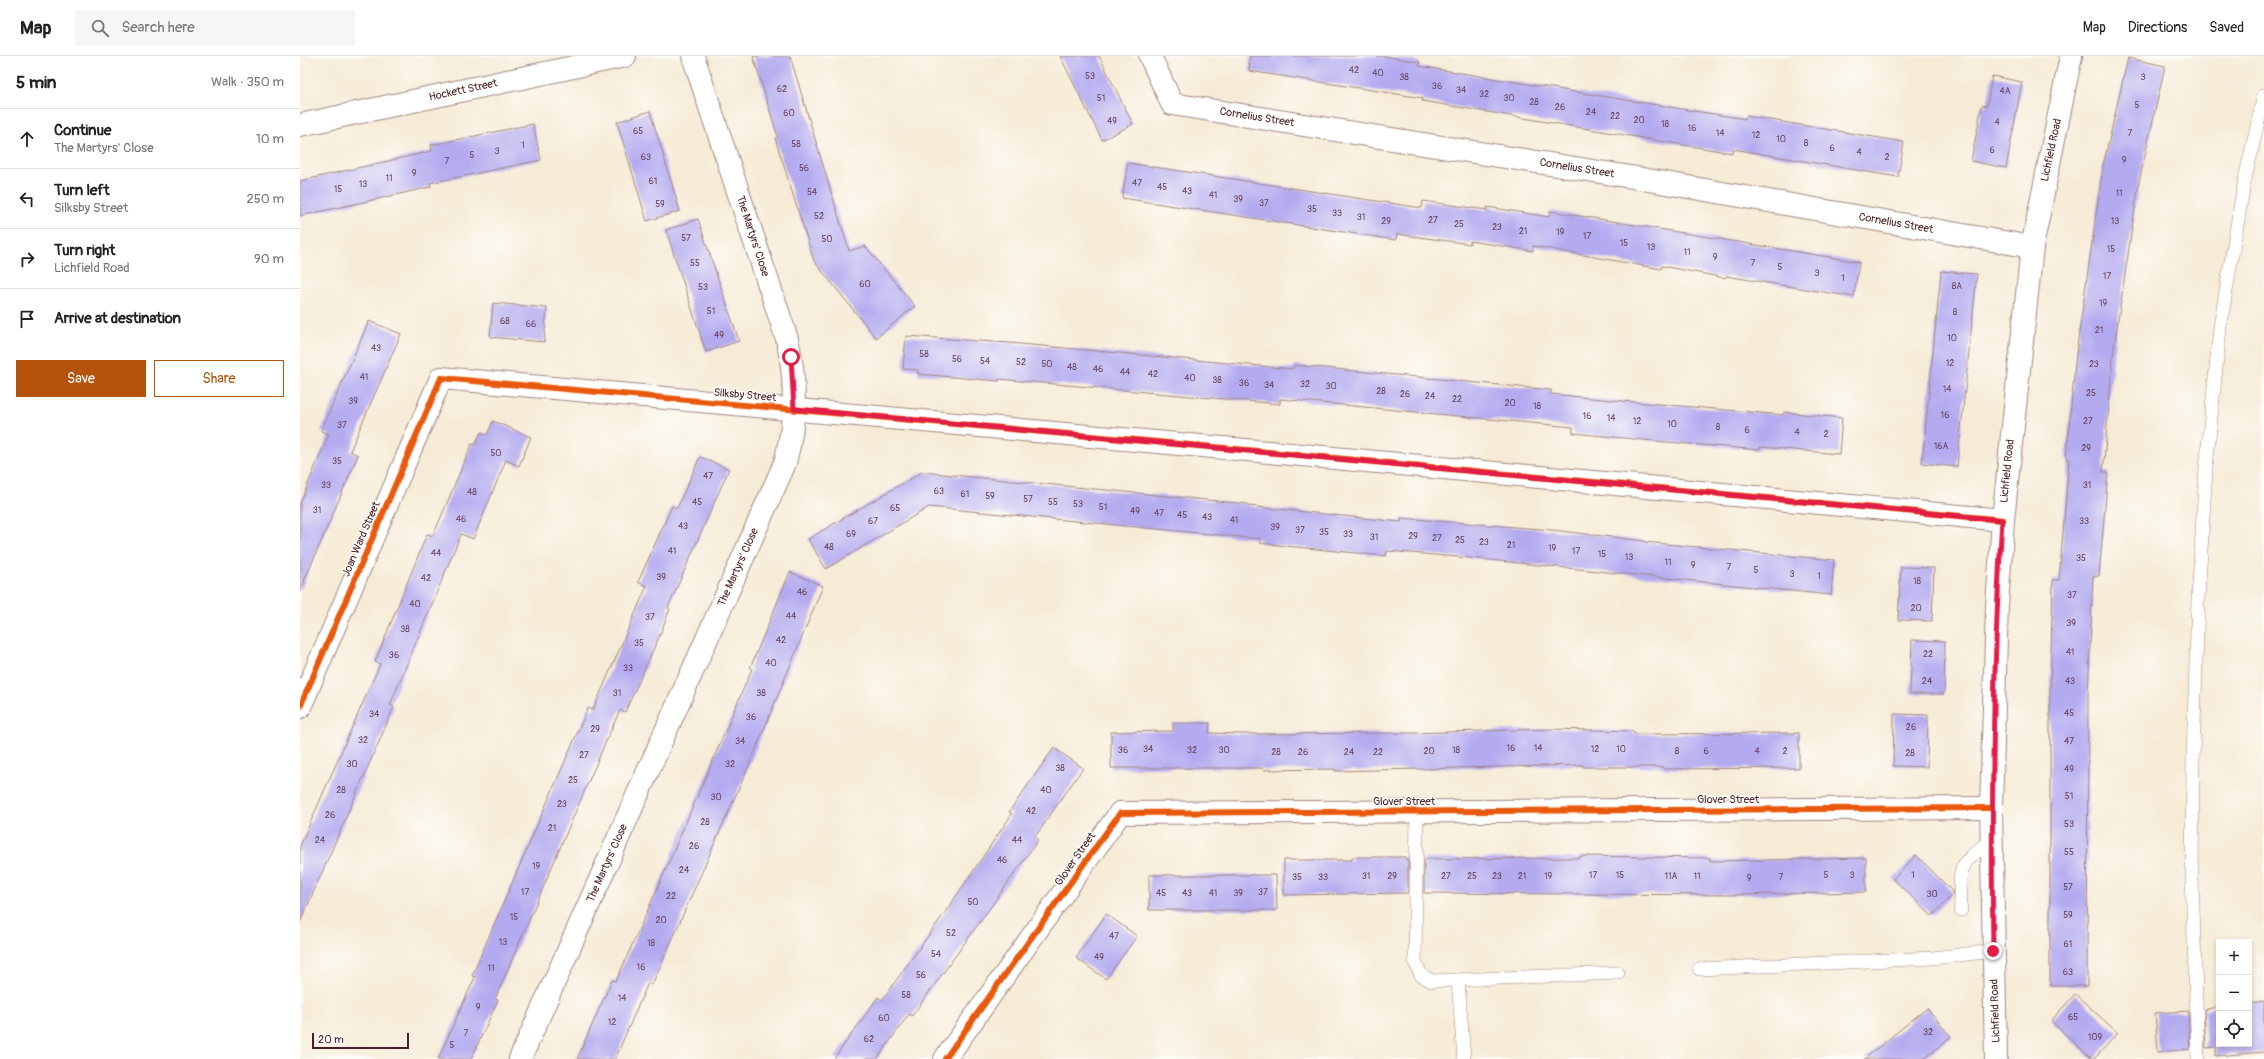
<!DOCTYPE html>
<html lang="en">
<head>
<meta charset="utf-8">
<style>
	body { margin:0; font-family:Pangolin,sans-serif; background:#f6f6f6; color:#222 }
	.controls { position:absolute; right:12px; bottom:12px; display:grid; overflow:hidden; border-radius:0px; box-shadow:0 2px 6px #0003 }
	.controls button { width:36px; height:36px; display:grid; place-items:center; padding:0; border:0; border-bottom:1px solid #e0e0e0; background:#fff; color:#222; font:20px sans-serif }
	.scale { position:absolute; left:12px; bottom:10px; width:97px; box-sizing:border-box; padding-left:4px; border:2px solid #4a1f2b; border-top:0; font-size:11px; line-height:14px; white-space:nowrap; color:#4a1f2b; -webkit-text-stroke:3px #fdfcf7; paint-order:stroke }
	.stop { position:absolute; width:12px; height:12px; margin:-9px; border:3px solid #e11d48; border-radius:50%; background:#fff }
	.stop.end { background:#e11d48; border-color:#fff; box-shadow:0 1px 4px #0008 }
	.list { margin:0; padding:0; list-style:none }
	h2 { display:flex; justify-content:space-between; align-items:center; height:52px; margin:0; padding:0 16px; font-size:17px }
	h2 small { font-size:13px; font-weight:400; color:#767676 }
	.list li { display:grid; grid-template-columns:26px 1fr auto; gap:12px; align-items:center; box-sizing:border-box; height:60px; padding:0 16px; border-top:1px solid #e0e0e0 }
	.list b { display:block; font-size:15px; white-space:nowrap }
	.list p { margin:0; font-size:13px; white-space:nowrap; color:#767676 }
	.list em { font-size:13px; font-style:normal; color:#767676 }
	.actions { display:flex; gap:8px; padding:12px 16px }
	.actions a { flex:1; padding:9px 0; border:1px solid #b45309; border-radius:0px; text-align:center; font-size:14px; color:#b45309 }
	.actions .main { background:#b45309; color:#fff }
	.icon { flex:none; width:22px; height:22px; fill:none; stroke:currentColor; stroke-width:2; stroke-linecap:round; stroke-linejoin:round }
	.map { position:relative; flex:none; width:1964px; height:1003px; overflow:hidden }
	header { display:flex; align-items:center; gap:24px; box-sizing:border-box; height:56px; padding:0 20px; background:#fff; border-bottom:1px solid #e0e0e0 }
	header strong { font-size:19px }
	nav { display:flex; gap:22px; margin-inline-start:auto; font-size:14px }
	.search { width:280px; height:36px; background:#f6f6f6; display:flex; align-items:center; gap:10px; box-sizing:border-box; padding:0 14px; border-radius:0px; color:#767676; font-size:15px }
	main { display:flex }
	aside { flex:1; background:#fff }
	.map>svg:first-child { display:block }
</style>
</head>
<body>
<header>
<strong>Map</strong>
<div class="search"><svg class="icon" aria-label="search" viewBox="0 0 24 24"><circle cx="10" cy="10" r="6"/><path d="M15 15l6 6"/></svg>Search here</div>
<nav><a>Map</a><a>Directions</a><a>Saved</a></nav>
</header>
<main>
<aside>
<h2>5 min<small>Walk · 350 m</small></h2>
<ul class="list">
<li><svg class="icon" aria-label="ahead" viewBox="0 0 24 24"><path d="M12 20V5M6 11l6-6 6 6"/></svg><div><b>Continue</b><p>The Martyrs' Close</p></div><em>10 m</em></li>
<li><svg class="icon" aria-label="left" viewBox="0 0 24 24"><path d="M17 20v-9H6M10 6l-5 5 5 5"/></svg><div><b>Turn left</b><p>Silksby Street</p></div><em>250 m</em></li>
<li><svg class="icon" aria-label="right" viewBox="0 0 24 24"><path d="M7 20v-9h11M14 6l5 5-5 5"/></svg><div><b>Turn right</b><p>Lichfield Road</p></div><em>90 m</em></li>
<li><svg class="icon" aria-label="arrive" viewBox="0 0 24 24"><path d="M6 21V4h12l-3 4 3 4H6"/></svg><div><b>Arrive at destination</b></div></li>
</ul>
<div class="actions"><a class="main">Save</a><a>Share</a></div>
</aside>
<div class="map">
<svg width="1964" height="1003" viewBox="0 0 1964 1003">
	<rect width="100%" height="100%" fill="#fdfcf7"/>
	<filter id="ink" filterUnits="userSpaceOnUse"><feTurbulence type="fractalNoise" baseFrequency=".025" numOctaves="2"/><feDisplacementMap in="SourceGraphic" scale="8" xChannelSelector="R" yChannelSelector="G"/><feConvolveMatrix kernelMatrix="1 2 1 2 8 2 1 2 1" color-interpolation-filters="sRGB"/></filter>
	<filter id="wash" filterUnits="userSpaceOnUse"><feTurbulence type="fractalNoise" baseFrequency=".012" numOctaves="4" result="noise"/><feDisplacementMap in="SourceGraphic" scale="16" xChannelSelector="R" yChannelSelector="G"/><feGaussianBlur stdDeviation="0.9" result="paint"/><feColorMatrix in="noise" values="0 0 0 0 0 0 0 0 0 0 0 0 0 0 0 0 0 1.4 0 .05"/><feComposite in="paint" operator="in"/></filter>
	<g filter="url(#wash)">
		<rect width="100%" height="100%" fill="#f6ebd6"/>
		<g id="blocks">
			<g fill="#b4aaf0">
				<polygon points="453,0 490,0 549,195 565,190 615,250 576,282 514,205 475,82 478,81"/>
				<polygon points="760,0 799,0 833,68 802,84"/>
				<polygon points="950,0 1084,0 1120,6 1119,10 1276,36 1445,63 1446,60 1604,86 1598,121 1433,93 1432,97 1122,45 1123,42 949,15"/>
				<polygon points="1828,2 1865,10 1839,126 1814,291 1803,416 1808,416 1799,520 1793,520 1788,639 1787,930 1750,930 1750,633 1753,524 1759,524 1769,404 1766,403 1776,298 1803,110"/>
				<polygon points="1692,20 1722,26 1706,112 1671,105 1682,49 1687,50"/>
				<polygon points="350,55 380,155 347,165 317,66"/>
				<polygon points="233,68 241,104 130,127 131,131 0,160 0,125 132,95 131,89"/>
				<polygon points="828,107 1122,152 1123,145 1187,154 1187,151 1249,161 1250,155 1559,206 1554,241 1426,220 1425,222 1362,210 1361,213 1233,190 1233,195 1170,185 1170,188 1097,178 1096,184 822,142"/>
				<polygon points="398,163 439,285 406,296 366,174"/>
				<polygon points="1641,215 1677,218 1657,411 1622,407"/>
				<polygon points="193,247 247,252 244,286 190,281"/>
				<polygon points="69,265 101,278 50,395 58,399 0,535 0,447 29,378 21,375"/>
				<polygon points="606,280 710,287 993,313 994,309 1251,334 1251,338 1301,343 1483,359 1484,356 1542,362 1539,398 1460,391 1460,394 1344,384 1273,377 1273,371 980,343 980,348 699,323 699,325 618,318 618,314 603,313"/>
				<polygon points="193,365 231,381 219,410 206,404 173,483 161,478 90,649 94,651 0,867 0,790 80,608 75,606 127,478 133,480 172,388 175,389 181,376 187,379"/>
				<polygon points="400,401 429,413 368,552 370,553 359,581 325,656 320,654 303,692 195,943 198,944 171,1003 138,1003 175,921 172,920 184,892 288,652 293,654 347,530 338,526 372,450 377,452"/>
				<polygon points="622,416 948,448 948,450 1101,466 1101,462 1252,474 1345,485 1345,486 1534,504 1531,539 1170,502 1087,495 1086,500 986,490 960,487 961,483 629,451 526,513 508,483"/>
				<polygon points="1601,511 1634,512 1632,565 1598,564"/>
				<polygon points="490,516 523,530 450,707 352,929 348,927 315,1003 277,1003 312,924 316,925 362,822 452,613 450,612"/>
				<polygon points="1612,584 1645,585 1644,638 1610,638"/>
				<polygon points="1594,658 1628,659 1627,711 1593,710"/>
				<polygon points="873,667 910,667 909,677 938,678 1112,677 1251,673 1334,675 1334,678 1499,677 1499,712 1363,713 1363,711 1283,711 1283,709 1035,715 1035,713 963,714 963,712 811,712 811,676 873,675"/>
				<polygon points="754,692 783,712 735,781 738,784 695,845 612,960 609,958 577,1003 534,1003 578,941 582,944 646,855 712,758 709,756"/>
				<polygon points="1616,799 1652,835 1652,839 1632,860 1593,823"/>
				<polygon points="1280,800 1410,802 1410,805 1566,802 1566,836 1434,839 1124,837 1124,803 1280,802"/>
				<polygon points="1052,801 1106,801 1106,804 1108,803 1108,837 984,839 984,804 1052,804"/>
				<polygon points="849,819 976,819 977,854 849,854"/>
				<polygon points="806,858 837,880 806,923 776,902"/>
				<polygon points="1775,938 1818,977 1794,1003 1792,1003 1751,965"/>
				<polygon points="1964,946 1964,996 1916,1000 1916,991 1906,992 1904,954 1919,950 1919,988 1949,988 1949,948"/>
				<polygon points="1627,952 1651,981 1624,1003 1564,1003"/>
				<polygon points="1888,955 1890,993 1858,996 1855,957"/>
			</g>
		</g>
	</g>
	<g filter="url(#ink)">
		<use href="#blocks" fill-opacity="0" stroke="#a08580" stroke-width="1"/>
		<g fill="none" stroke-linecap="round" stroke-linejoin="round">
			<defs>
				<g id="lane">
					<polyline points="1117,755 1115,906 1121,919 1132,925 1318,917"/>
					<path d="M1661,854C1660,814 1655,809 1691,785"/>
					<polyline points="1399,913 1633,902 1693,895"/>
					<polyline points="1158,924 1164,1003"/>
					<polyline points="1898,1003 1892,822 1893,702 1898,543 1906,412 1920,271 1944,128 1964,39"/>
				</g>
				<g id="street">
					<polyline points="850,0 872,48 1331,121 1732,191"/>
					<polyline points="0,69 325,0"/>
					<polyline points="0,651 141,322 980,397 1703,464"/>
					<path d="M220,1003L485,407C496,365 497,325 487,283L393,0"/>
					<polyline points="645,1003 820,757 1691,752"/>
					<polyline points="1696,1003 1691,752 1697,550 1703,464 1732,191 1771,0"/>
				</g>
			</defs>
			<use href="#lane" stroke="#a08580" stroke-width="14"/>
			<use href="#street" stroke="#a08580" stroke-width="24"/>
			<use href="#lane" stroke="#fff" stroke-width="13"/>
			<use href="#street" stroke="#fff" stroke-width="22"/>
			<defs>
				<g id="cycleway">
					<polyline points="0,651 141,322 980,397 1703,464"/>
					<polyline points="645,1003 820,757 1691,752"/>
				</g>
			</defs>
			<use href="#cycleway" stroke="#fdfcf7" stroke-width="8"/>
			<use href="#cycleway" stroke="#e8590c" stroke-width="6"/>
		</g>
	</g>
	<g fill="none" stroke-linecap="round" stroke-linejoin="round" filter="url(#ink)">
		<path stroke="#e11d48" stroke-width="5" d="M491,301L494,353L1702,464C1693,608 1691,751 1693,895"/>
	</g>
	<g text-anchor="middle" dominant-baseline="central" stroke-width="3" stroke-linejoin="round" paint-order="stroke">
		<g font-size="9" fill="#64425c">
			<text x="1054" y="14">42</text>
			<text x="1078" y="17">40</text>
			<text x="790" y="20">53</text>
			<text x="1104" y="21">38</text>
			<text x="1843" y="21">3</text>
			<text x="1137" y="30">36</text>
			<text x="482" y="33">62</text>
			<text x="1161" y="34">34</text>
			<text x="1705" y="35">4A</text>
			<text x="1184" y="38">32</text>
			<text x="801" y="42">51</text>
			<text x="1209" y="42">30</text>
			<text x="1234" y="46">28</text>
			<text x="1837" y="49">5</text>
			<text x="1260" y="51">26</text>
			<text x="1291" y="56">24</text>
			<text x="489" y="57">60</text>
			<text x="1315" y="60">22</text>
			<text x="1339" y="64">20</text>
			<text x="812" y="65">49</text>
			<text x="1697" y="66">4</text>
			<text x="1365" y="68">18</text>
			<text x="1392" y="72">16</text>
			<text x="338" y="75">65</text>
			<text x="1420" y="77">14</text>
			<text x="1830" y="77">7</text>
			<text x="1456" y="79">12</text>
			<text x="1481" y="83">10</text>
			<text x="1506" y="87">8</text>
			<text x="496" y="88">58</text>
			<text x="223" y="89">1</text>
			<text x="1532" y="92">6</text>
			<text x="1692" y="94">6</text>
			<text x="197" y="95">3</text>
			<text x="1559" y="96">4</text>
			<text x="172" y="99">5</text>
			<text x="346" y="101">63</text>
			<text x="1587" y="101">2</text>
			<text x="1824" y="104">9</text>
			<text x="147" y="105">7</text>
			<text x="504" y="112">56</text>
			<text x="114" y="117">9</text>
			<text x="89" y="122">11</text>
			<text x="353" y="125">61</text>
			<text x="837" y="127">47</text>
			<text x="63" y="128">13</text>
			<text x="862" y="131">45</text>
			<text x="38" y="133">15</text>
			<text x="887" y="135">43</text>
			<text x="512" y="136">54</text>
			<text x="1819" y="137">11</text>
			<text x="913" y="139">41</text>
			<text x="938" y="143">39</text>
			<text x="964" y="147">37</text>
			<text x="360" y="148">59</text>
			<text x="1012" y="153">35</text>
			<text x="1037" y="157">33</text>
			<text x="519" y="160">52</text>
			<text x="1061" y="161">31</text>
			<text x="1133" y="164">27</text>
			<text x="1086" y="165">29</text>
			<text x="1815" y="165">13</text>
			<text x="1159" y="168">25</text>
			<text x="1197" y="171">23</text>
			<text x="1223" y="175">21</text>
			<text x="1260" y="176">19</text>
			<text x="1287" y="180">17</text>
			<text x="386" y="182">57</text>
			<text x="527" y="183">50</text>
			<text x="1324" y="187">15</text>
			<text x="1351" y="191">13</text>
			<text x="1811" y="193">15</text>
			<text x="1387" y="196">11</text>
			<text x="1415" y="201">9</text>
			<text x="395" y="207">55</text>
			<text x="1453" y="207">7</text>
			<text x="1480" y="211">5</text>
			<text x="1517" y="217">3</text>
			<text x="1807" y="220">17</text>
			<text x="1543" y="222">1</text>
			<text x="565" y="228">60</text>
			<text x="1657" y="230">8A</text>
			<text x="403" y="231">53</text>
			<text x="1803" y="247">19</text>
			<text x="411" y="255">51</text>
			<text x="1655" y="256">8</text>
			<text x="205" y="265">68</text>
			<text x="231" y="268">66</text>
			<text x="1799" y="274">21</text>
			<text x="419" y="279">49</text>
			<text x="1652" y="282">10</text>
			<text x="76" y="292">43</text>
			<text x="624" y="298">58</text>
			<text x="657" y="303">56</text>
			<text x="685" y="305">54</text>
			<text x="721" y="306">52</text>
			<text x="1650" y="307">12</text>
			<text x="747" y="308">50</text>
			<text x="1794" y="308">23</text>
			<text x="772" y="311">48</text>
			<text x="798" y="313">46</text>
			<text x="825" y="316">44</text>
			<text x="853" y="318">42</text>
			<text x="64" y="321">41</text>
			<text x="890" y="322">40</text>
			<text x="917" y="324">38</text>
			<text x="944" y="327">36</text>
			<text x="1005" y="328">32</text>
			<text x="969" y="329">34</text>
			<text x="1031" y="330">30</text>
			<text x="1647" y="333">14</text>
			<text x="1081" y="335">28</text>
			<text x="1791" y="337">25</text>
			<text x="1105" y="338">26</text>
			<text x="1130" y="340">24</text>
			<text x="1157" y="343">22</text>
			<text x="53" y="345">39</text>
			<text x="1210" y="347">20</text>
			<text x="1237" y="350">18</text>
			<text x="1645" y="359">16</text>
			<text x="1287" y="360">16</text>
			<text x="1311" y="362">14</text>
			<text x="1337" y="365">12</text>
			<text x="1788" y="365">27</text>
			<text x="1372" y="368">10</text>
			<text x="42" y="369">37</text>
			<text x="1418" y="371">8</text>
			<text x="1447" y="374">6</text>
			<text x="1497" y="376">4</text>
			<text x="1526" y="378">2</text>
			<text x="1641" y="390">16A</text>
			<text x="1786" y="392">29</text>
			<text x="196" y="397">50</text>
			<text x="37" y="405">35</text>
			<text x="408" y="420">47</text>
			<text x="26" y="429">33</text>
			<text x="1787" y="429">31</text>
			<text x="639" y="435">63</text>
			<text x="172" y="436">48</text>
			<text x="665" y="438">61</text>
			<text x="690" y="440">59</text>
			<text x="728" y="443">57</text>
			<text x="397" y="446">45</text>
			<text x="753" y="446">55</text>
			<text x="778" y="448">53</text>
			<text x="803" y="451">51</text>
			<text x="595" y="452">65</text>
			<text x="17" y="454">31</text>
			<text x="835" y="455">49</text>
			<text x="859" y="457">47</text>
			<text x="882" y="459">45</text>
			<text x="907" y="461">43</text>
			<text x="161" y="463">46</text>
			<text x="934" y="464">41</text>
			<text x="573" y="465">67</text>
			<text x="1784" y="465">33</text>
			<text x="383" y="470">43</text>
			<text x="975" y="471">39</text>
			<text x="1000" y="474">37</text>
			<text x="1024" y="476">35</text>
			<text x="551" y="478">69</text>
			<text x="1048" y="478">33</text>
			<text x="1113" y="480">29</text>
			<text x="1074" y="481">31</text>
			<text x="1137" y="482">27</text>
			<text x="1160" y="484">25</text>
			<text x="1184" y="486">23</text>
			<text x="1211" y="489">21</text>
			<text x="529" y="491">48</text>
			<text x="1252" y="492">19</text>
			<text x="372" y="495">41</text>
			<text x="1276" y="495">17</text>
			<text x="136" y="497">44</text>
			<text x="1302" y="498">15</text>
			<text x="1329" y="501">13</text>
			<text x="1781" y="502">35</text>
			<text x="1368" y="506">11</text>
			<text x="1393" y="509">9</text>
			<text x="1429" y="511">7</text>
			<text x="1456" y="514">5</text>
			<text x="1492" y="518">3</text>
			<text x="1519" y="520">1</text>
			<text x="361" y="521">39</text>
			<text x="126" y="522">42</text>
			<text x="1617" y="525">18</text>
			<text x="502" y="536">46</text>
			<text x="1772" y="539">37</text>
			<text x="115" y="548">40</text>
			<text x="1616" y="552">20</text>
			<text x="491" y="560">44</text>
			<text x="350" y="561">37</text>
			<text x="1771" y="567">39</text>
			<text x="105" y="573">38</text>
			<text x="481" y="584">42</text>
			<text x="339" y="587">35</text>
			<text x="1770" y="596">41</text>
			<text x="1628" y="598">22</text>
			<text x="94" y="599">36</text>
			<text x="471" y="607">40</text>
			<text x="328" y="612">33</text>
			<text x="1627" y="625">24</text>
			<text x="1770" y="625">43</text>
			<text x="317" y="637">31</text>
			<text x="461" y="637">38</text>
			<text x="1769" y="657">45</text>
			<text x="74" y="658">34</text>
			<text x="451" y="661">36</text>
			<text x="1611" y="671">26</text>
			<text x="295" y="673">29</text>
			<text x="63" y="684">32</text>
			<text x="440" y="685">34</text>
			<text x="1769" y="685">47</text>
			<text x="1211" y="692">16</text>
			<text x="1238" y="692">14</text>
			<text x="848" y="693">34</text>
			<text x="1295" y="693">12</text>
			<text x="1321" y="693">10</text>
			<text x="823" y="694">36</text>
			<text x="892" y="694">32</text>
			<text x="924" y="694">30</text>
			<text x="1156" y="694">18</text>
			<text x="1129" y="695">20</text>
			<text x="1377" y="695">8</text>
			<text x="1406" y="695">6</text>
			<text x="1457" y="695">4</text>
			<text x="1485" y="695">2</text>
			<text x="976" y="696">28</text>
			<text x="1003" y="696">26</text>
			<text x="1049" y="696">24</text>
			<text x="1078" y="696">22</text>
			<text x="1610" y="697">28</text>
			<text x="284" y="699">27</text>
			<text x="52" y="708">30</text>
			<text x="430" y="708">32</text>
			<text x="760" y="712">38</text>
			<text x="1769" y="713">49</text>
			<text x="273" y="724">25</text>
			<text x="41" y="734">28</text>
			<text x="746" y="734">40</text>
			<text x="1769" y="740">51</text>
			<text x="416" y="741">30</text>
			<text x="262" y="748">23</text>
			<text x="731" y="755">42</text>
			<text x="30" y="759">26</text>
			<text x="405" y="766">28</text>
			<text x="1769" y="768">53</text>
			<text x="252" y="772">21</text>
			<text x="20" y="784">24</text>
			<text x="717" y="784">44</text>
			<text x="394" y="790">26</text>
			<text x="1769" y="796">55</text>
			<text x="702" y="804">46</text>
			<text x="236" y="810">19</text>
			<text x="384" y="814">24</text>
			<text x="1293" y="819">17</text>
			<text x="1320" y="819">15</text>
			<text x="1526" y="819">5</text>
			<text x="1552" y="819">3</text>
			<text x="1613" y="819">1</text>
			<text x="1066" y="820">31</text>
			<text x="1092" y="820">29</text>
			<text x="1146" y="820">27</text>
			<text x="1172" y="820">25</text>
			<text x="1197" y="820">23</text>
			<text x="1222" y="820">21</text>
			<text x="1248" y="820">19</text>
			<text x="1371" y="820">11A</text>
			<text x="1397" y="820">11</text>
			<text x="997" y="821">35</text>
			<text x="1023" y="821">33</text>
			<text x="1481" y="821">7</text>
			<text x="1449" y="822">9</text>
			<text x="1768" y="831">57</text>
			<text x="225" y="836">17</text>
			<text x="963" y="836">37</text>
			<text x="861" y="837">45</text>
			<text x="887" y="837">43</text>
			<text x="913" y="837">41</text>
			<text x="938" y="837">39</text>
			<text x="1632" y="838">30</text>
			<text x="371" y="840">22</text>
			<text x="673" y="846">50</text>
			<text x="1768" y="859">59</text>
			<text x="214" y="861">15</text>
			<text x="361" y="864">20</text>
			<text x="651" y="877">52</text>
			<text x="814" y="880">47</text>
			<text x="203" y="886">13</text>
			<text x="351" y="887">18</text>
			<text x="1768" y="888">61</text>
			<text x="636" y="898">54</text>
			<text x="799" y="901">49</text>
			<text x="341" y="911">16</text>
			<text x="191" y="912">11</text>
			<text x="1768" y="916">63</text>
			<text x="621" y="919">56</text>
			<text x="606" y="939">58</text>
			<text x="322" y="942">14</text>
			<text x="178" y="951">9</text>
			<text x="1773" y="961">65</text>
			<text x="584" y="962">60</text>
			<text x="312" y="966">12</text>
			<text x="1628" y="976">32</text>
			<text x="166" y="977">7</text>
			<text x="1795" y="981">109</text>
			<text x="569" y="983">62</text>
			<text x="152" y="989">5</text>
		</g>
		<g font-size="11" fill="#4a1f2b" stroke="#fdfcf7">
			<text transform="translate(163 34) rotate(-12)">Hockett Street</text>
			<text transform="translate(957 61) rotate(9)">Cornelius Street</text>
			<text transform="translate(1751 94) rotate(-78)">Lichfield Road</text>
			<text transform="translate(1277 112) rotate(9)">Cornelius Street</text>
			<text transform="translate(1596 167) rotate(10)">Cornelius Street</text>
			<text transform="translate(453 180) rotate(72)">The Martyrs' Close</text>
			<text transform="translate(445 339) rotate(5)">Silksby Street</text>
			<text transform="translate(1707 415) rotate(-84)">Lichfield Road</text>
			<text transform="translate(61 483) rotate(-67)">Joan Ward Street</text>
			<text transform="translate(438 511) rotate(-66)">The Martyrs' Close</text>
			<text x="1428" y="743">Glover Street</text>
			<text x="1104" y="745">Glover Street</text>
			<text transform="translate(775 803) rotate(-55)">Glover Street</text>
			<text transform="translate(307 807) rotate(-66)">The Martyrs' Close</text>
			<text transform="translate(1695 955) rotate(-92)">Lichfield Road</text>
		</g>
	</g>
</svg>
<div class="controls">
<button>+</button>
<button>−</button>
<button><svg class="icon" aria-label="locate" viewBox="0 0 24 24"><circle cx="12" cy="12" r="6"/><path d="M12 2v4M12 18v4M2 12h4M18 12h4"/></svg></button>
</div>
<div class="scale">20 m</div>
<div class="stop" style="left:491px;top:301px"></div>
<div class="stop end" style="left:1693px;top:895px"></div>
</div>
</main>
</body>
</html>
